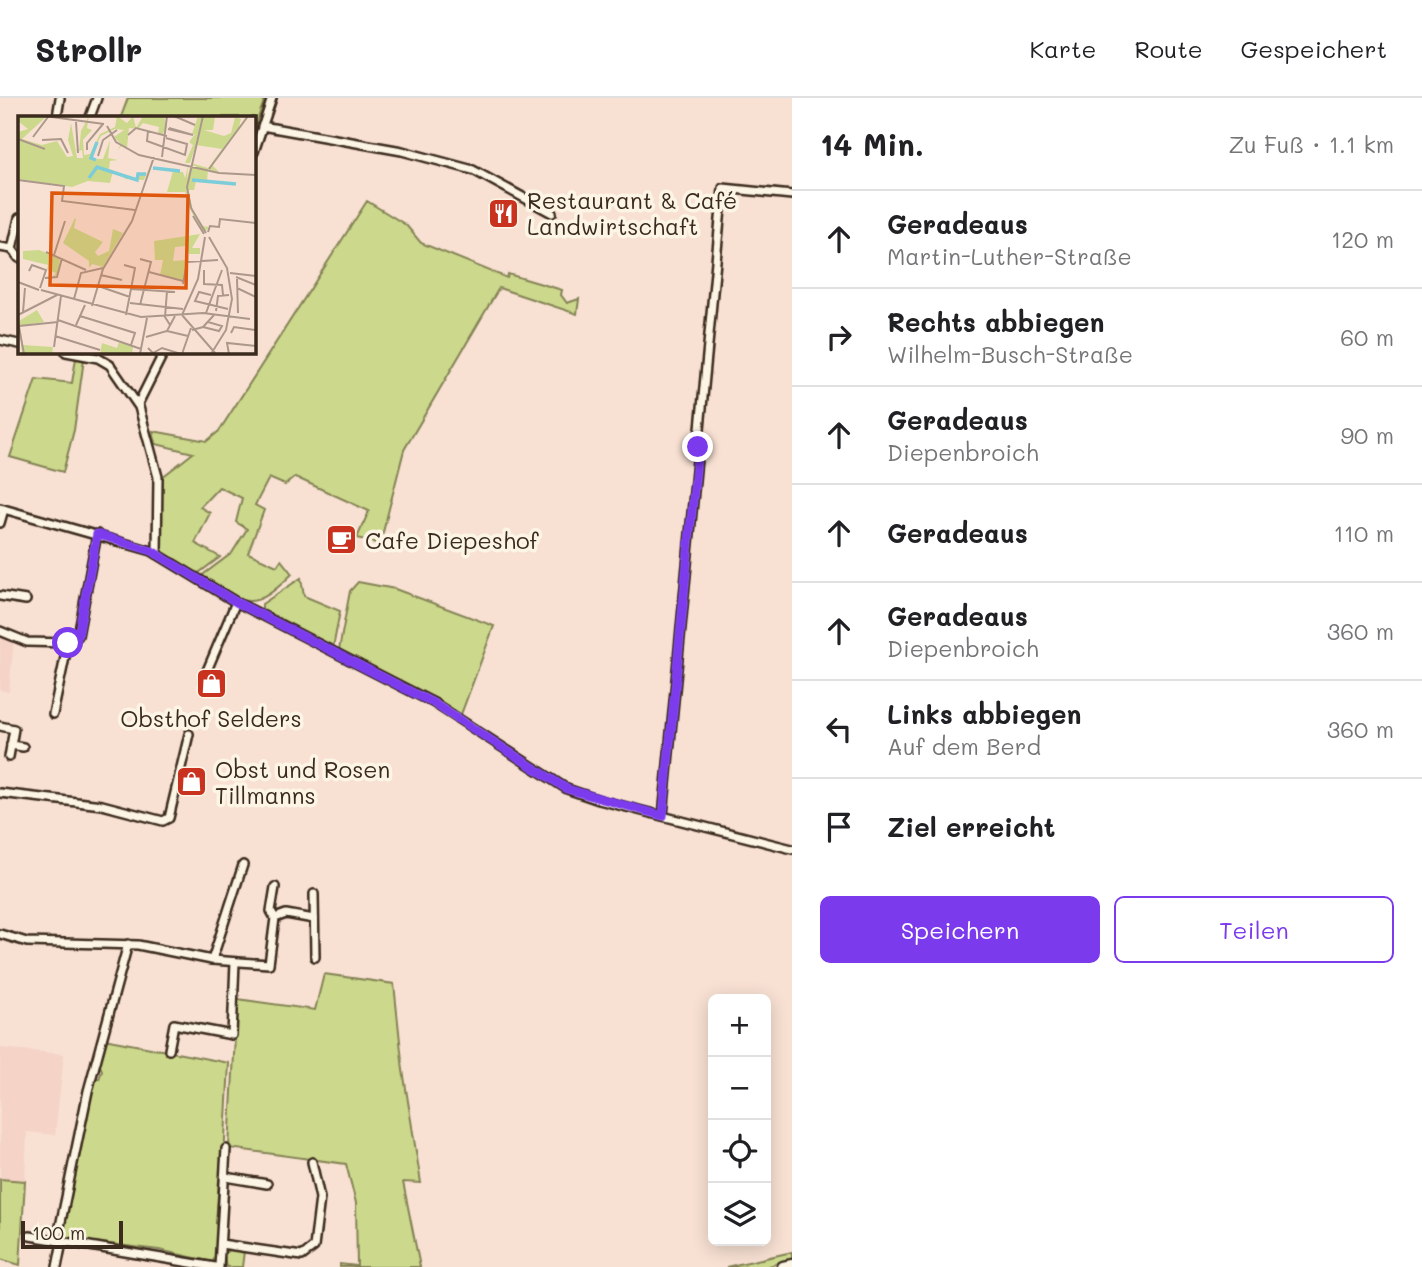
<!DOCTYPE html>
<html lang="de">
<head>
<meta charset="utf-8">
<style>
	body { margin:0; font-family:Mali,sans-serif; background:#f2f2f2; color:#202124 }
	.controls { position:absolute; right:21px; bottom:21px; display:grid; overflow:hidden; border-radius:10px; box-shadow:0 4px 18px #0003 }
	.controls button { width:63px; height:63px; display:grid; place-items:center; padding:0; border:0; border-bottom:2px solid #e0e0e0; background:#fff; color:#202124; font:35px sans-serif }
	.scale { position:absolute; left:21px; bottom:18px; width:102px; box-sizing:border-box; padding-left:7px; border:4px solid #3b2a1e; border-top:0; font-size:19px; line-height:24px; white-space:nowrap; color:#3b2a1e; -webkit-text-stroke:5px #fcf5e5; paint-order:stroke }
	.stop { position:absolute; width:21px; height:21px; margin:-16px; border:5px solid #7c3aed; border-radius:50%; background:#fff }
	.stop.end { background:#7c3aed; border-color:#fff; box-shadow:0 2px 7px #0008 }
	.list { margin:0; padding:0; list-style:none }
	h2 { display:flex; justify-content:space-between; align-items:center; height:91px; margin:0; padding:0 28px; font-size:30px }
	h2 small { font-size:23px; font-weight:400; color:#757577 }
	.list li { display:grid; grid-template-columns:46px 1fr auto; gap:21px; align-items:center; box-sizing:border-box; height:98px; padding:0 28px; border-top:2px solid #e0e0e0 }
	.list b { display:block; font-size:26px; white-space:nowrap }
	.list p { margin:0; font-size:23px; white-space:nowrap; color:#757577 }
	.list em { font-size:23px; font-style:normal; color:#757577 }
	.actions { display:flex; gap:14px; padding:21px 28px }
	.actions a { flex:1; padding:16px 0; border:2px solid #7c3aed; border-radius:10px; text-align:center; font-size:24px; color:#7c3aed }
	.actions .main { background:#7c3aed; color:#fff }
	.icon { flex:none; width:38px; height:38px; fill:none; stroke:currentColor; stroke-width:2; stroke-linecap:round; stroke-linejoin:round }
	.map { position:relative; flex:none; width:792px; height:1169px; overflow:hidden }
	header { display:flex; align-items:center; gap:42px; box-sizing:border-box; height:98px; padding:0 35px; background:#fff; border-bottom:2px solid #e0e0e0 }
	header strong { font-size:33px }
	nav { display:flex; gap:38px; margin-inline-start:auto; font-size:24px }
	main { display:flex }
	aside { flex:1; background:#fff }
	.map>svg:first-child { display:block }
</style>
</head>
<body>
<header>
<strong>Strollr</strong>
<nav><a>Karte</a><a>Route</a><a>Gespeichert</a></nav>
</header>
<main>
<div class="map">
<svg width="792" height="1169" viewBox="0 0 792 1169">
	<rect width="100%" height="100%" fill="#f8e1d3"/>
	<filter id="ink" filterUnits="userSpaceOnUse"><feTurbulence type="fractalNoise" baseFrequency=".0143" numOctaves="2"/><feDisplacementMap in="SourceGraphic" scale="14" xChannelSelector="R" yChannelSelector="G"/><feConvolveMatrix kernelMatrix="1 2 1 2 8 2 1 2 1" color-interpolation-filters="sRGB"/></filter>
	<g filter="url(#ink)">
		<g fill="#f5d3c7">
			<polygon points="0,535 14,542 9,594 0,592"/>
			<polygon points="0,950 64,956 55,1037 27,1034 25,1083 0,1081"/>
		</g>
		<g fill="#ccd98c" stroke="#848255" stroke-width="2">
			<polygon points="128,0 265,0 254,32 254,19 121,19"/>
			<path d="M367,103L406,127L421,145L507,180L508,176L562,192L561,197L567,205L579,201L577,216L499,190L404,352L380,446L357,440L369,413L295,379L285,387L269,380L255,407L264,412L248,455L277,468L281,462L292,476C251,517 244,506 200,479L232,455L247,431L236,424L242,400L219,389L200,409L210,415L195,445L220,459L196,477L164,458L161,454V380L193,355L156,346L153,333L207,343L219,333Z"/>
			<polygon points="76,260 84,261 74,332 63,374 10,359 36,281 72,285"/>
			<polygon points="301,480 304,498 340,513 333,550 262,514 262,506"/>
			<polygon points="358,484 395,491 494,528 460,619 339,552 350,493"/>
			<polygon points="324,876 394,886 403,972 421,1085 403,1084 420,1169 340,1169 340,1166 357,1168 356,1105 346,1066 229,1050 237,901 315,912"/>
			<polygon points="104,941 229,965 223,1078 219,1081 216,1126 220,1127 218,1165 159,1152 67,1141 63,1134 89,993 93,980 99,981 102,972 99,966"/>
			<polygon points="0,1081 25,1083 20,1167 0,1161"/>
			<polygon points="230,1151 244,1153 242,1169 226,1169 224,1156"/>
			<polygon points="792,1154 792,1161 766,1169 726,1169"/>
		</g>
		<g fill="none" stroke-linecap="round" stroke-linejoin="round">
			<defs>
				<g id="minor">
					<polyline points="57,19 60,0"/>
					<polyline points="90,19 97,0"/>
					<polyline points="262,28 402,53 473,72 552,115"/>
					<polyline points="254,54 272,0"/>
					<polyline points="0,149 12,151 19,120"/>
					<polyline points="12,151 19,160"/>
					<polyline points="0,242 19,246"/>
					<polyline points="66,254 98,260 110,267 139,309 158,379 157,456"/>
					<polyline points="138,306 164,254"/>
					<polyline points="0,410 152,453 236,504 434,605 567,691 599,702 792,751"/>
					<polyline points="0,425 4,411"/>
					<polyline points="0,498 26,502"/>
					<polyline points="0,533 27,544 68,545"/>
					<polyline points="203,582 236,504"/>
					<polyline points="53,616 68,545 78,538 97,436"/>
					<polyline points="0,628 14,631 9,659"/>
					<polyline points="11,647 23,649"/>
					<polyline points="0,695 102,707 163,723 169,720 189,636"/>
					<polyline points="663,718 723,90 792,97"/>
					<polyline points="275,789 271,813 275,820"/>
					<polyline points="314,796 315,859"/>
					<polyline points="0,836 27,844 138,847 212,862 243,767"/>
					<polyline points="212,862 269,866 275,820 286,816 314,821"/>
					<polyline points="169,952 174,926 232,937 235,864"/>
					<polyline points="226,1079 267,1086"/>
					<polyline points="30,1138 215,1169"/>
					<polyline points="57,1143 88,993 128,846"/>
					<polyline points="221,1146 302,1158 314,1149 320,1100 312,1064"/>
					<polyline points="57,1169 62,1144"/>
					<polyline points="219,1169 226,1051"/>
				</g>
				<polyline id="major" points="783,1169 792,1167"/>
			</defs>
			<use href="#minor" stroke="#3b2a1e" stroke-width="12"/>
			<use href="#major" stroke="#3b2a1e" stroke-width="15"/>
			<use href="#minor" stroke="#fcf5e5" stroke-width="7"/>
			<use href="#major" stroke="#fcf5e5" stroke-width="10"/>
		</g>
	</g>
	<g fill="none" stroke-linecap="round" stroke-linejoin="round" filter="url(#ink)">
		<polyline stroke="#7c3aed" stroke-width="9" points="68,545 78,538 97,436 152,453 236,504 433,605 567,691 663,718 698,349"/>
	</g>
	<defs>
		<symbol id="restaurant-square" viewBox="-11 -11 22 22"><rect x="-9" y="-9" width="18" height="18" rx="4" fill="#c8321e" stroke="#fcf5e5"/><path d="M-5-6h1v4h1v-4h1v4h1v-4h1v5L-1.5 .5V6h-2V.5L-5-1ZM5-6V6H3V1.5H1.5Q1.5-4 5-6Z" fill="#fff"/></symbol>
		<symbol id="cafe-square" viewBox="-11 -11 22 22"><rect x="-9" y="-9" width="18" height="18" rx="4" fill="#c8321e" stroke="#fcf5e5"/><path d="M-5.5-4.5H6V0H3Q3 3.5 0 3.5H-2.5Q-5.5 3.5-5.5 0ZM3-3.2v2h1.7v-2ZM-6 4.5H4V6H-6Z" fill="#fff"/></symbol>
		<symbol id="shop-square" viewBox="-11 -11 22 22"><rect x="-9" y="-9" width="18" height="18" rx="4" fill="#c8321e" stroke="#fcf5e5"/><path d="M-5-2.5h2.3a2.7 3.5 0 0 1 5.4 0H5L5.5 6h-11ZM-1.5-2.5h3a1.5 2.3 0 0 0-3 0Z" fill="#fff"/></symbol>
	</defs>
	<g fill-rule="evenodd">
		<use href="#restaurant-square" x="486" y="98" width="35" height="35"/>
		<use href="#cafe-square" x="324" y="424" width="35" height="35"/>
		<use href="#shop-square" x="194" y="568" width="35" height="35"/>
		<use href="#shop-square" x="174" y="666" width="35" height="35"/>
	</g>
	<g text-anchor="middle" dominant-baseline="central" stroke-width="7" stroke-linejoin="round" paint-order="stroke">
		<g font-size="23" fill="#3b2a1e" stroke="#fcf5e5" text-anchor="start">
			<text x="527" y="102">Restaurant &amp; Café<tspan x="527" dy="26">Landwirtschaft</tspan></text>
			<text x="365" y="442">Cafe Diepeshof</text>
			<text x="211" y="620" text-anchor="middle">Obsthof Selders</text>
			<text x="215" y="671">Obst und Rosen<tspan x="215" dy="26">Tillmanns</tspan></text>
		</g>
	</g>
	<g transform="translate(18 18)">
		<rect width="238" height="238" fill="#f8e1d3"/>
		<path d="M2,0L28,1L4,23L24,29L39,25L49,41L55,40L50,24L53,7L59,42H65L64,34L61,35L63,15L71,0L69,12L74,14L65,24L66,39L72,38L82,18L97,11L99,0L109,7L115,0L118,12L125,0H146L149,11L144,19L140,18L141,11L125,7L120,13L111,12L109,32L104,29L99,35L103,28L96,21L106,14L97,13L83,20L75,35V43H85L92,24L90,42L100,44L92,45L91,53L119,64L120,58H128L132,51L126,64L108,63L95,55L92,67L70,65L54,71L0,63V16L10,13L0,5ZM180,0L197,1L195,14H186L206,20L213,17L217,1L223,3L221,11L231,1L194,49L202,57L190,53L189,65L214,67L218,69L178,65L176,74H170L175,94L184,110L192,111L185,117L172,93L167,76H149L155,55L165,56L167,62L170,49L169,63L172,51H179L174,49L173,47L190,52L204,33L178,29L172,47H167L175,29L171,26L177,18L173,19L151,12L174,18ZM57,102L58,103L56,112L85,126L77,136L80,140L91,135L95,113L105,117L85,151L74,148L71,152V145L45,127ZM182,118L174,132H182V138H171L168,130L157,131L155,145L170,144L165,164L142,159L145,144H137L136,125ZM21,134L42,142L40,158L34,162L38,157L29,153L30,149L5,143V135ZM19,194L26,206L2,210L5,229L35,231L34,238H4L1,205ZM101,226L115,231L114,238H82L84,227L99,232Z" fill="#ccd98c"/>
		<path fill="none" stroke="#7dccd9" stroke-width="3.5" d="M78,44L73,42L79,26M135,52L162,55M71,62L79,51L119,64L120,58H128M174,64L218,68"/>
		<path fill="none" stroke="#ac988b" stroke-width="2" d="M26,0L86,8M156,0L177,9M185,0L169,71L173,92L188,117M58,6L60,37M89,10L98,26L121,39L201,57L238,59M150,13L175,19L151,12M130,15L129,25L167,39L169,28L148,22M110,19L118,12L149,20M15,21L30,1M0,23L27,33M24,24L43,23L50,37M69,34V27L85,8M80,40L85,24L99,14M144,41L149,0M191,53L230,0M0,64L46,70L44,85L117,94M175,100L186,118M190,116L192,110L201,111L202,103L238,107M191,121L209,152L214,183L208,214L193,238M28,136L68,154M36,139L47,105M122,143L133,146L122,189M106,149L117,152L108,199M186,154V168L204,169L205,179M11,155L14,149L28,154L22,172M131,156L165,165M212,157L238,160M83,159L104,164M218,161L238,169M27,162L39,161L44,142M219,163L220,197M0,166L21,174M165,168L169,146L200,144M80,170L112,181M219,172L238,181M113,173L157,176M23,174L123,201L185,197L232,203M149,175L147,201L152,209M193,179L181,176L177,185L210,193M56,183L63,157L85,152M112,187L165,193M74,190L85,153L114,105L136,41M198,195L200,180L211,179M5,196L7,172M188,197L204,154M0,199L39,179M164,199L180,163L187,121M164,199L198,238M62,200L117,217L113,229M40,204L123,233M0,206L6,238M58,209L67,189M1,210L40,206M185,211L201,215L204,210L190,206M238,211V232M174,214L185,211L196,199M149,215L170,220M213,217L216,211L237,214M37,220L82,234M128,221L149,215L157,200M36,231L43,180M130,232L135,237L144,232L163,238M122,238L129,202M164,238L173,212M211,238L209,227L238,230"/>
		<path fill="#df570d" fill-opacity="0.15" stroke="#df570d" stroke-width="3.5" d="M34,77L170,80L168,172L32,169Z"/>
		<rect width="238" height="238" fill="none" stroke="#3b2a1e" stroke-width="3.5"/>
	</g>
</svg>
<div class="controls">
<button>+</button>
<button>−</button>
<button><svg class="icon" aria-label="locate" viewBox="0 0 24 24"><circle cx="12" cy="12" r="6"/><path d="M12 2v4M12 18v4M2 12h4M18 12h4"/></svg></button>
<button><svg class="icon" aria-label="layers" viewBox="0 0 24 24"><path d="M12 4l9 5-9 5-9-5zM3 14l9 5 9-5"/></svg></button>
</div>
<div class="scale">100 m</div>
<div class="stop" style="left:68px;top:545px"></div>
<div class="stop end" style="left:698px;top:349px"></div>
</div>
<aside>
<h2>14 Min.<small>Zu Fuß · 1.1 km</small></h2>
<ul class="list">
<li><svg class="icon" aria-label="ahead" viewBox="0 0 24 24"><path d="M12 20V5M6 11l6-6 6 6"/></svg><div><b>Geradeaus</b><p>Martin-Luther-Straße</p></div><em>120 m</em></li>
<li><svg class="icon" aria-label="right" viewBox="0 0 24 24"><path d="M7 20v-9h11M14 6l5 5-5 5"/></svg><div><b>Rechts abbiegen</b><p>Wilhelm-Busch-Straße</p></div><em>60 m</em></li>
<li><svg class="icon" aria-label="ahead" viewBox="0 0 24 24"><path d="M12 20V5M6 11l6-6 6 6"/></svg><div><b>Geradeaus</b><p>Diepenbroich</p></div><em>90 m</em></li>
<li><svg class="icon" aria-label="ahead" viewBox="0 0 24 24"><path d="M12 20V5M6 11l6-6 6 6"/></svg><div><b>Geradeaus</b></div><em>110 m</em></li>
<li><svg class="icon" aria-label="ahead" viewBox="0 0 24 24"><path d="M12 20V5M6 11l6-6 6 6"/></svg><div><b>Geradeaus</b><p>Diepenbroich</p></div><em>360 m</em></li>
<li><svg class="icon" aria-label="left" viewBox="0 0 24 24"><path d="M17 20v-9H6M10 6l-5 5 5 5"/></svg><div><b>Links abbiegen</b><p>Auf dem Berd</p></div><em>360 m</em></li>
<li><svg class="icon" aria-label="arrive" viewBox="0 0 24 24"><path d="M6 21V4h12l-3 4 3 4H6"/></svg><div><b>Ziel erreicht</b></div></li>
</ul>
<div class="actions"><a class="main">Speichern</a><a>Teilen</a></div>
</aside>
</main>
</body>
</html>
